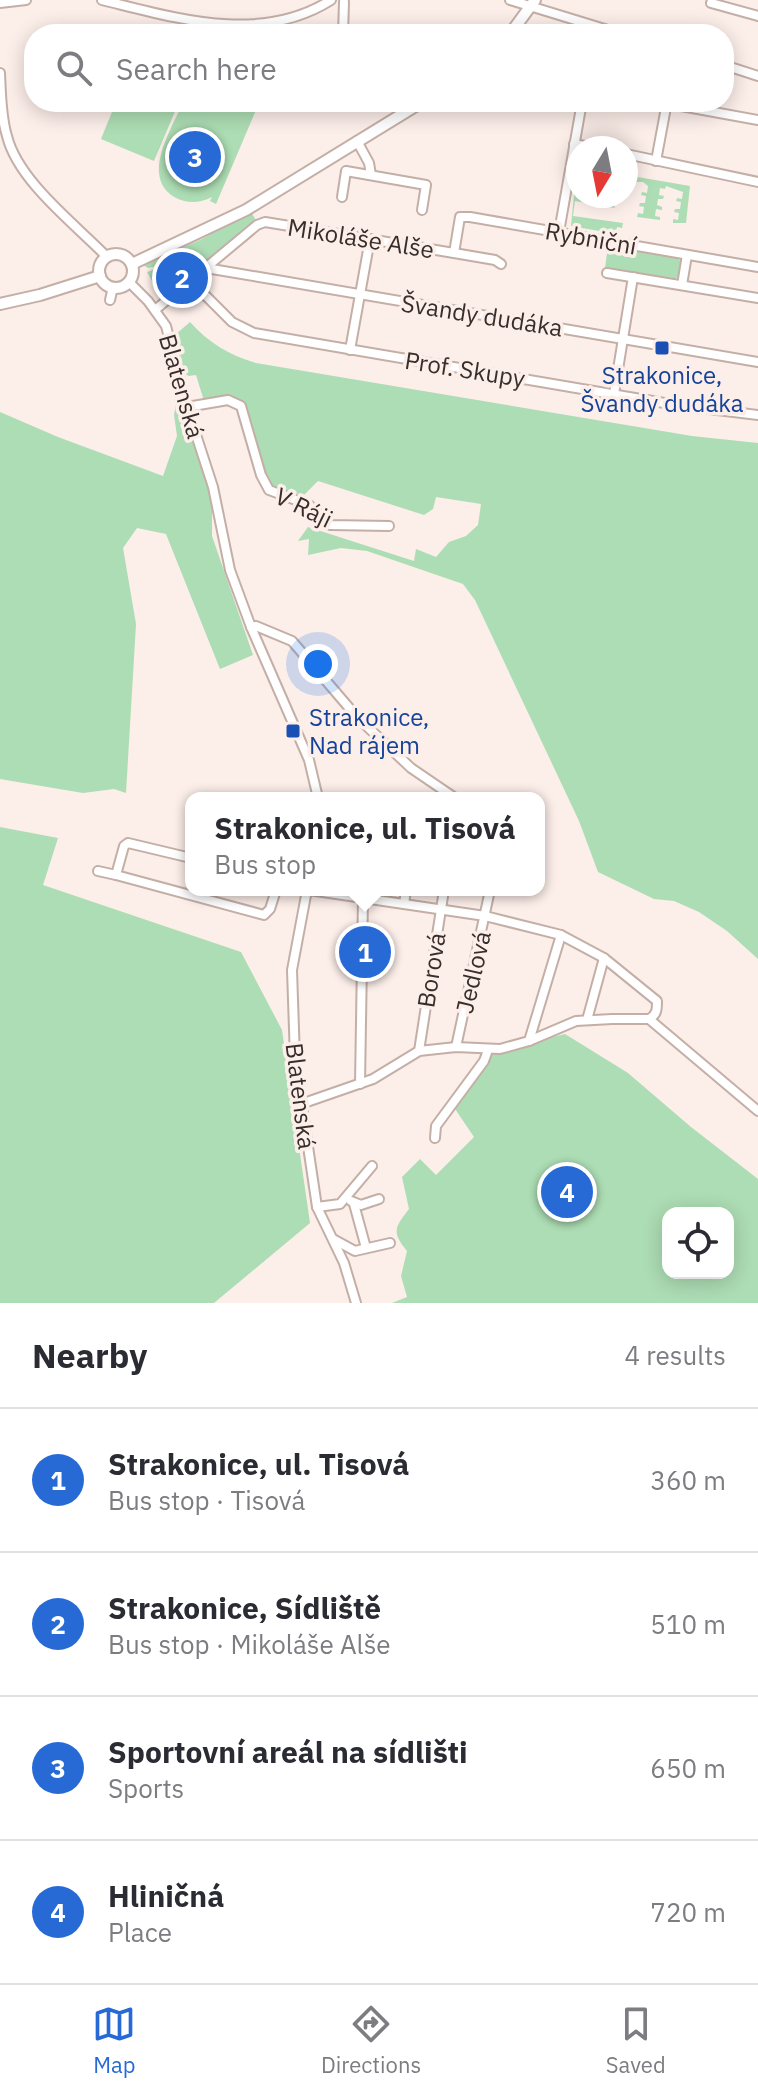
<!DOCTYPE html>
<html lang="en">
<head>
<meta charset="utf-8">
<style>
	body { margin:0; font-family:"IBM Plex Sans",sans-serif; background:#f7f7f7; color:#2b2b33 }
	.controls { position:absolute; right:24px; bottom:24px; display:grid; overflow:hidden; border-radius:16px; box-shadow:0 4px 20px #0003 }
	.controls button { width:72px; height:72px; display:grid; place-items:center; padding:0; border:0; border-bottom:2px solid #e1e1e2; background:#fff; color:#2b2b33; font:40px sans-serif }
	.compass { position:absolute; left:566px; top:136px; width:72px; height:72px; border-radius:50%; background:#fff; box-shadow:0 4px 20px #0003; rotate:190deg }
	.you { position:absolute; left:318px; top:664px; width:28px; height:28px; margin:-20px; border:6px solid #fff; border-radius:50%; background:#1a73e8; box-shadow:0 0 0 12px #1a73e833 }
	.badge { display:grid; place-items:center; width:52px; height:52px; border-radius:50%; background:#276ad6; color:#fff; font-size:26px; font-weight:700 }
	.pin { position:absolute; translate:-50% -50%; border:4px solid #fff; box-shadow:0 2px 8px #0006 }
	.popup { position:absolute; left:185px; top:792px; width:360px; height:104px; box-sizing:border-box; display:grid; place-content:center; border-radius:16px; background:#fff; filter:drop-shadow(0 2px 6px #0005); font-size:26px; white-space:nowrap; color:#7c7c81 }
	.popup b { font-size:30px; color:#2b2b33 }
	.popup::after { content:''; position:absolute; left:50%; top:100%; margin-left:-16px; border:16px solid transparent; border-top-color:#fff }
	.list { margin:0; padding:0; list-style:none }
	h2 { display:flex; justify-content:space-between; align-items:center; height:104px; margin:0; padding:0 32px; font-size:34px }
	h2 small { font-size:26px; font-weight:400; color:#7c7c81 }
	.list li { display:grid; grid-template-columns:52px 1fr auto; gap:24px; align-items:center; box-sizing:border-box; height:144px; padding:0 32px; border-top:2px solid #e1e1e2 }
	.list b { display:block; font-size:30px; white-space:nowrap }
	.list p { margin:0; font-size:26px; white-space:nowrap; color:#7c7c81 }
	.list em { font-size:26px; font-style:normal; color:#7c7c81 }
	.icon { flex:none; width:44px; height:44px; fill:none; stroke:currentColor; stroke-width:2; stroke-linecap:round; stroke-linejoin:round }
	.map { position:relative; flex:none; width:758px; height:1303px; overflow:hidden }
	.search { position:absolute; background:#fff; box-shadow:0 4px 20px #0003; left:24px; right:24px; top:24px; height:88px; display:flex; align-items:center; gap:20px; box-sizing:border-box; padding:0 28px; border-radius:32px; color:#7c7c81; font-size:30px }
	.sheet { height:680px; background:#fff }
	nav { display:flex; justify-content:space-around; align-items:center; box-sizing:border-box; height:112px; border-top:2px solid #e1e1e2; background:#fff; font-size:22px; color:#7c7c81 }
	nav a { display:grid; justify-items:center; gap:4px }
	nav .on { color:#276ad6 }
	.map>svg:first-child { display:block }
</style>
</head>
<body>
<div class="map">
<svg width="758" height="1303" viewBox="0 0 758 1303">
	<rect width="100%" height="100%" fill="#fceee9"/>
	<g fill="#adddb4" fill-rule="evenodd">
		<polygon points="116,102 179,102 154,161 101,139"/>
		<path d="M183,102L259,103L216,204L210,201L212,197C200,203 188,204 176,198C139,178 172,129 183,102Z"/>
		<polygon points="626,175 690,186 686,223 673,223 673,219 678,220 679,213 674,212 675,209 680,209 681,202 676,201 677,198 682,199 683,192 666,186 665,189 660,188 659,195 664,196 663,199 658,199 657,205 662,207 662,210 656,209 655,216 660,217 660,220 637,217 638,213 643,214 644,207 639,206 640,203 645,203 646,196 641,195 642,192 647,193 648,186 643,182 626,182"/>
		<polygon points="574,195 611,200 615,208 575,201 573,216 623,223 622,228 617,227 616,234 571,226"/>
		<polygon points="251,212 257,222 207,261 196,256 195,258 148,268 143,265 200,240"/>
		<polygon points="608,246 678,258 681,262 679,276 674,280 605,268"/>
		<polygon points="164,266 178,273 180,285 162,299 147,272"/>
		<path d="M190,322C209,343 229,355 256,363L692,436L758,443V959L727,931L699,912L674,901L654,899L598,872L579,821L475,600L463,584L367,551L341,548L308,555L309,539L298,541L308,527L414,561L416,549L436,557L449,542L466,536L478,525L481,504L436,497L433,509L424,515L318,481L300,499L271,494L240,405L204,401L196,375L189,376L185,374L175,335Z"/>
		<polygon points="177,399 212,493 212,536 253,655 220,669 166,534 137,528 123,548 136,624 126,793 114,789 83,793 0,779 0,412 58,437 163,476 177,436 174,415"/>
		<polygon points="0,827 58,838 43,885 241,952 282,1030 310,1223 214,1303 0,1303"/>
		<path d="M565,1034L628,1073L691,1127L758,1179V1303H392L407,1297L401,1276L407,1251C391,1232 395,1227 409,1209L402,1177L420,1159L436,1175L474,1137L451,1103L490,1052ZM668,1213H728V1273H668Z"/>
	</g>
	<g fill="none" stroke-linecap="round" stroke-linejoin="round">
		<defs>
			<g id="minor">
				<path d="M102,0C176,18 260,45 331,0"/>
				<polyline points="510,0 621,34"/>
				<polyline points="0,3 26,0"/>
				<polyline points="711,3 758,16"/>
				<polyline points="343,34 344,2"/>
				<polyline points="724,65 758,76"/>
				<path d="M0,73C1,93 1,117 7,136C18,181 75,224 107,257"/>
				<polyline points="659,102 758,120"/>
				<polyline points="342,104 342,102"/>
				<polyline points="357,141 369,163 371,175"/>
				<polyline points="574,144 595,148"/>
				<polyline points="626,154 758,182"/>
				<polyline points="656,161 667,102"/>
				<polyline points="342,197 346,171 426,185 422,210"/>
				<polyline points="559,232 582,102"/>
				<polyline points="454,253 460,217 470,217 758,267"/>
				<polyline points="206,268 758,362"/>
				<polyline points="607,273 758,298"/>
				<polyline points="191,281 232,322 254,333 676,405 758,415"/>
				<polyline points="129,282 148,301 166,326 187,407 213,487 230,570 251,627 309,760 318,798"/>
				<polyline points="682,285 687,255"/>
				<polyline points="110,300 113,287"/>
				<polyline points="155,310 257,225 265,222 454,253 495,260 501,264"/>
				<polyline points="350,350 370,239"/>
				<polyline points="614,394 633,277"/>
				<polyline points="187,407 228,400 241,406 261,475 269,490 309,505 330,525 389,526"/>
				<polyline points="251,627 256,626 292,641 357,717 411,768 455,798"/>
				<polyline points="191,858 128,843 124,846 116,875 264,915 270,909 276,890"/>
				<polyline points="98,871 116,875"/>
				<polyline points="307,890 292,970 295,1059 317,1207 344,1263 356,1303"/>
				<path d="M309,890L485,916L561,935L604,958L657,1001C657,1009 657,1015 649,1019"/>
				<polyline points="404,904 406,890"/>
				<polyline points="587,1020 604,958"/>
				<polyline points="529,1041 561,935"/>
				<polyline points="456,1047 490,890"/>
				<polyline points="419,1051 444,890"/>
				<polyline points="360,1084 363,898"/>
				<polyline points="301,1104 373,1079 419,1051 456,1047 500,1049 529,1041 576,1021 612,1019 649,1019 758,1111"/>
				<polyline points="435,1138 436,1126 484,1061 488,1050"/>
				<polyline points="351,1201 361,1205 379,1199"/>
				<polyline points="354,1204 366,1248"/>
				<polyline points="317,1207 340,1204 372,1166"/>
				<polyline points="333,1239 355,1251 390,1243"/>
			</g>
			<g id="major">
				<polyline points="510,34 535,0"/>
				<circle cx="116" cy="271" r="17"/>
				<polyline points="132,264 246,210 422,102"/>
				<polyline points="0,304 40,295 100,276"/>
			</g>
		</defs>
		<use href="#minor" stroke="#c4afa7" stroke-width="12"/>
		<use href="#major" stroke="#c4afa7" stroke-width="14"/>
		<use href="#minor" stroke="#fff" stroke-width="8"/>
		<use href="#major" stroke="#fff" stroke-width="10"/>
	</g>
	<g fill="#1a4fb4" stroke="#fceee9" stroke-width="3">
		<rect x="654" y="340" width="16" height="16" rx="4"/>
		<rect x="285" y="723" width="16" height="16" rx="4"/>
	</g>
	<g text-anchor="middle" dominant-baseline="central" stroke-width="7" stroke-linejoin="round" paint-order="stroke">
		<g font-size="24" fill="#372e2b" stroke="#fceee9">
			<text transform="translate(361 238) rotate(9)">Mikoláše Alše</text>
			<text transform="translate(591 238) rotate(10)">Rybniční</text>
			<text transform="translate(482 315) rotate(9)">Švandy dudáka</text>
			<text transform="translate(465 369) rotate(9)">Prof. Skupy</text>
			<text transform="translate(182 386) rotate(74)">Blatenská</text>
			<text transform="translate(304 507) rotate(26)">V Ráji</text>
			<text transform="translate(431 970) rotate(-81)">Borová</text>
			<text transform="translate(473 972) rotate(-77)">Jedlová</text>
			<text transform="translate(301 1096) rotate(83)">Blatenská</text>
		</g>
		<g font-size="24" fill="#164399" stroke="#fceee9">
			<text x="662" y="375">Strakonice,<tspan x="662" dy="28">Švandy dudáka</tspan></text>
			<text x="309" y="717" text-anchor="start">Strakonice,<tspan x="309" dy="28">Nad rájem</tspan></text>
		</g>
	</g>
</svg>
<div class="controls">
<button><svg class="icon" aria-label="locate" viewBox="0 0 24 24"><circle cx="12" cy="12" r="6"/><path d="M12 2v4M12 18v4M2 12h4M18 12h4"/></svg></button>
</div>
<svg class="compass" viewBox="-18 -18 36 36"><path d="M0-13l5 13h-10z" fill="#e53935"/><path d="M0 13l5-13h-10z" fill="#7c7c81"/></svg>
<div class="you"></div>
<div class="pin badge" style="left:365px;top:952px">1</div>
<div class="popup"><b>Strakonice, ul. Tisová</b>Bus stop</div>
<div class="pin badge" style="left:182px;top:278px">2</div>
<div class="pin badge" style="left:195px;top:157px">3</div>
<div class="pin badge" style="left:567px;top:1192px">4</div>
<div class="search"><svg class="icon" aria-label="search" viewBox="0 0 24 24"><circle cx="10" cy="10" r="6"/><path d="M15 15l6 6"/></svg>Search here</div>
</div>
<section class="sheet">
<h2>Nearby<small>4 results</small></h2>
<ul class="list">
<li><span class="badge">1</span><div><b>Strakonice, ul. Tisová</b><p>Bus stop · Tisová</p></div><em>360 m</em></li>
<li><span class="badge">2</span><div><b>Strakonice, Sídliště</b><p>Bus stop · Mikoláše Alše</p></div><em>510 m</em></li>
<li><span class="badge">3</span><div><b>Sportovní areál na sídlišti</b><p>Sports</p></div><em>650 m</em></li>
<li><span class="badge">4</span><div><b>Hliničná</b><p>Place</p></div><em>720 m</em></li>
</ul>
</section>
<nav>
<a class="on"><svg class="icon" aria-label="map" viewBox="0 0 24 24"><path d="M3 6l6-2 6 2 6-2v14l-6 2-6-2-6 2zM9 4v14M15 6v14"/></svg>Map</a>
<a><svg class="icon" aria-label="directions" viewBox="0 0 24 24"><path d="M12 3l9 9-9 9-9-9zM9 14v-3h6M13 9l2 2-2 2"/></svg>Directions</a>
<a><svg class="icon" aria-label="saved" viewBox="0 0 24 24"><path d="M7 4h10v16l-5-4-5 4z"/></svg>Saved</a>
</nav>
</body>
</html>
